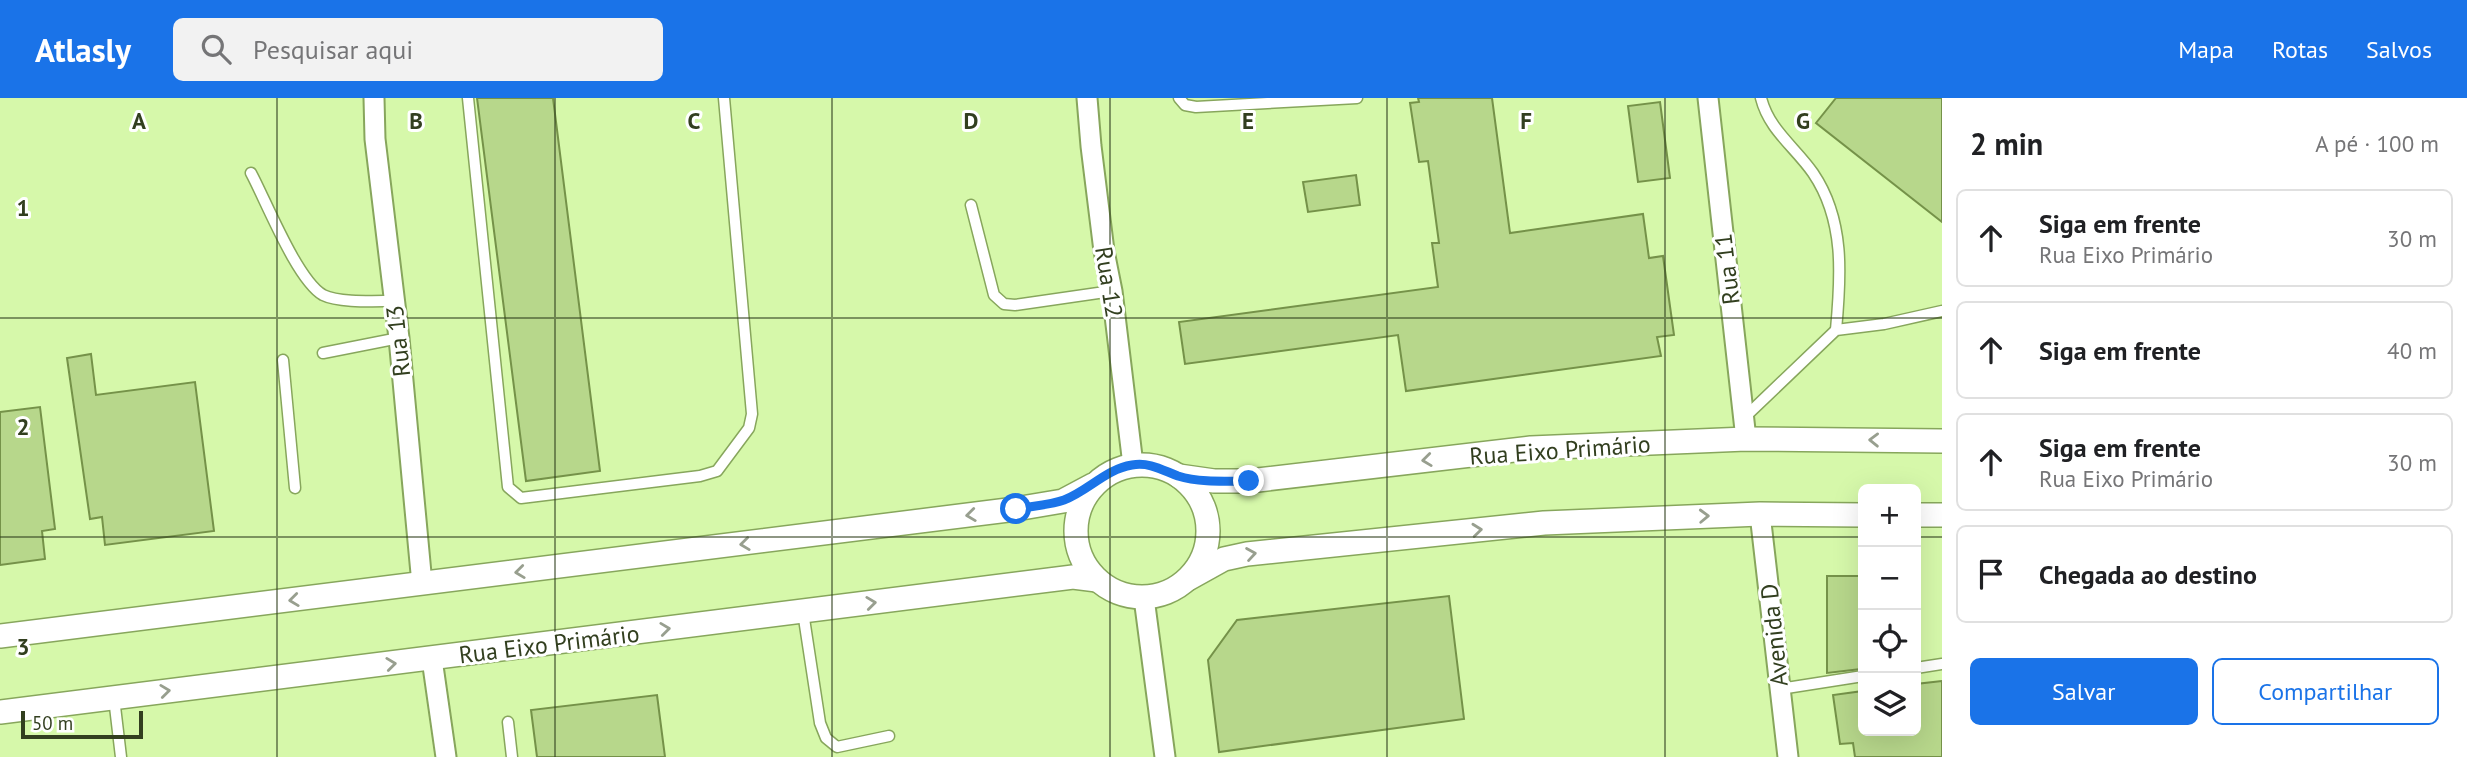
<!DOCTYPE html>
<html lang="pt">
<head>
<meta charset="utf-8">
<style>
	body { margin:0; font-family:"PT Sans",sans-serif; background:#f2f2f2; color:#202124 }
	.controls { position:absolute; right:21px; bottom:21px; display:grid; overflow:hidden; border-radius:10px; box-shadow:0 7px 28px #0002 }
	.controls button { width:63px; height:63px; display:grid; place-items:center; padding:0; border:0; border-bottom:2px solid #e0e0e0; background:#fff; color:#202124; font:35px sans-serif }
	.scale { position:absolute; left:21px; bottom:18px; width:122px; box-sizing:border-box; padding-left:7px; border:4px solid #323f1f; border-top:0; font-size:19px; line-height:24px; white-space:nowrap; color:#323f1f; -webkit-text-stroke:5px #fff; paint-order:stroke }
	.stop { position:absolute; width:21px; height:21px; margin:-16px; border:5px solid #1a73e8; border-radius:50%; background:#fff }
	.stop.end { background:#1a73e8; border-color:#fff; box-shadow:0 2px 7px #0008 }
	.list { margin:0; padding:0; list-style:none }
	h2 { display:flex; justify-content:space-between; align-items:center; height:91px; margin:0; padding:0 28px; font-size:30px }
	h2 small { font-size:23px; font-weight:400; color:#757577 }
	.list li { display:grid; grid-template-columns:46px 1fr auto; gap:21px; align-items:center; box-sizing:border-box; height:98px; margin:0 14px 14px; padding:0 14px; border:2px solid #e0e0e0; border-radius:10px }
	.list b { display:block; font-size:26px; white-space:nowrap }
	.list p { margin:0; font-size:23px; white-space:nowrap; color:#757577 }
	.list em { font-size:23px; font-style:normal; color:#757577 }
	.actions { display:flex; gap:14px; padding:21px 28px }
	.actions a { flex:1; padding:16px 0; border:2px solid #1a73e8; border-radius:10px; text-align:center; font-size:24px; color:#1a73e8 }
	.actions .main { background:#1a73e8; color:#fff }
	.icon { flex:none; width:38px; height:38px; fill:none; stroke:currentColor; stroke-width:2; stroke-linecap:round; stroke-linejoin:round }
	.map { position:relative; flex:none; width:1942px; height:659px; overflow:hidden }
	header { display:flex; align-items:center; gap:42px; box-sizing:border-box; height:98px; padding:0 35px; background:#1a73e8; color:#fff }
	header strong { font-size:33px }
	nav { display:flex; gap:38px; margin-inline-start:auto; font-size:24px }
	.search { width:490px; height:63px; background:#f2f2f2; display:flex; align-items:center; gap:18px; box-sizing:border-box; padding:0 24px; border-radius:10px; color:#757577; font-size:26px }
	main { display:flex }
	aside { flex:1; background:#fff }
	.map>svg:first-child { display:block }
</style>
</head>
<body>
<header>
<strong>Atlasly</strong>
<div class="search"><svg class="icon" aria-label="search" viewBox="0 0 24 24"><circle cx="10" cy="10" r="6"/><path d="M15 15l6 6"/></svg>Pesquisar aqui</div>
<nav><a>Mapa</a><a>Rotas</a><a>Salvos</a></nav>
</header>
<main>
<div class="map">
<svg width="1942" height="659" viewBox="0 0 1942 659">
	<rect width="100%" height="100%" fill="#d6f8aa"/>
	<g fill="#b7d78b" stroke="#759249" stroke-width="2">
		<polygon points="477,0 553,0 600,373 526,383"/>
		<polygon points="1418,0 1492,0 1510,135 1643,116 1649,160 1663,158 1674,237 1657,239 1661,258 1406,293 1398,237 1185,266 1179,224 1438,189 1432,145 1439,145 1428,63 1419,64 1410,5 1419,4"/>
		<polygon points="1836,0 1942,0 1942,124 1816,25"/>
		<polygon points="1660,4 1670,80 1638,84 1628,8"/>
		<polygon points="1356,77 1360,107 1308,114 1303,84"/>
		<polygon points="91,256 96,297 195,284 214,433 105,447 102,419 90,421 67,260"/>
		<polygon points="40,309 55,431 42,433 45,461 0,467 0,314"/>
		<polygon points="1827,478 1862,478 1861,571 1827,575"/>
		<polygon points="1449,498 1464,621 1219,654 1208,562 1237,522"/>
		<polygon points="1942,583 1942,659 1855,659 1853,645 1840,646 1833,597 1863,593 1863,633 1916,633 1916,586"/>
		<polygon points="657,597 665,659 537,659 531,612"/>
	</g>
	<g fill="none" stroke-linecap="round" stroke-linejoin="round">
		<defs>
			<g id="service">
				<polyline points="468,0 508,389 521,400 700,378 717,373 749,330 752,316 724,0"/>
				<polyline points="1179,0 1185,7 1196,9 1357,0"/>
				<path d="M1761,0C1769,32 1795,49 1813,75C1845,122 1841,178 1836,232"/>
				<path d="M251,75C266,103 297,182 323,197C339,205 375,203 394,203"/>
				<polyline points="971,107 994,197 1004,206 1015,207 1112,193"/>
				<polyline points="323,255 399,240"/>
				<polyline points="283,262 295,390"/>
				<polyline points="1745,319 1836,232 1884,226 1942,213"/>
				<polyline points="803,514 820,625 826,640 837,649 889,638"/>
				<polyline points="1916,570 1942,566"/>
				<polyline points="1780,591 1863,578"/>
				<polyline points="114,600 121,659"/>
				<polyline points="508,624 512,659"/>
			</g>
			<g id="minor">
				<polyline points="374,0 375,41 399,240 422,486"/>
				<polyline points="1087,0 1091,48 1104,153 1112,193 1133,367"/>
				<polyline points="1708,0 1746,341"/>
				<polyline points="1760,416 1788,659"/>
				<polyline points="1144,500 1165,659"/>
				<polyline points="432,561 446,659"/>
			</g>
			<g id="tertiary">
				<circle cx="1142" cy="433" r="66"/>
				<polyline points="1179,378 1214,383 1249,383 1531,350 1746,341 1942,343"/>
				<polyline points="1916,417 1942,417"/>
				<polyline points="1188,481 1224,461 1247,456 1544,425 1760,416 1863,417"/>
				<polyline points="0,538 1016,411 1063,403 1093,387"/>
				<polyline points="0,614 1073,479 1097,482"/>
			</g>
		</defs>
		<use href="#service" stroke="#87a65c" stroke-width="13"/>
		<use href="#minor" stroke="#87a65c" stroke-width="23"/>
		<use href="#tertiary" stroke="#87a65c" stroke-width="26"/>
		<use href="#service" stroke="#fff" stroke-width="10"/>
		<use href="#minor" stroke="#fff" stroke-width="19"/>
		<use href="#tertiary" stroke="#fff" stroke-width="23"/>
	</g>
	<defs><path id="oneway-chevron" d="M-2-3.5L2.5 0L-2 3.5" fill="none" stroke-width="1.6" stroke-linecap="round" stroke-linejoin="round" transform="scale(1.75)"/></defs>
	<g stroke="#989f8f">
		<use href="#oneway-chevron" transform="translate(1874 342) rotate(-179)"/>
		<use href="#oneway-chevron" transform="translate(1427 362) rotate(173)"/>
		<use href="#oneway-chevron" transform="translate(971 417) rotate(173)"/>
		<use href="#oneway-chevron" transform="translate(1704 418) rotate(-2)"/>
		<use href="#oneway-chevron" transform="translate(1477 432) rotate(-6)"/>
		<use href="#oneway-chevron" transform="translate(745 446) rotate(173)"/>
		<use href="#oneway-chevron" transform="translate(1251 456) rotate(-9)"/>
		<use href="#oneway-chevron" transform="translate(520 474) rotate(173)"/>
		<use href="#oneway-chevron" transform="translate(294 502) rotate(173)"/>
		<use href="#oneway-chevron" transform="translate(871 505) rotate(-7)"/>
		<use href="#oneway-chevron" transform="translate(665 531) rotate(-7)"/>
		<use href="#oneway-chevron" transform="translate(391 566) rotate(-7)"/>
		<use href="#oneway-chevron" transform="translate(165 593) rotate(-7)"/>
	</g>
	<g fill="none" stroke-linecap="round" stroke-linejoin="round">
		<path stroke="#1a73e8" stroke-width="9" d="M1016,411C1032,408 1050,407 1064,402C1088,393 1106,371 1132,367C1150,364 1162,372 1178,378C1200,385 1227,383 1249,383"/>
	</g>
	<path fill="none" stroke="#323f1f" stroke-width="2" stroke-opacity="0.55" d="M277,0V659M555,0V659M832,0V659M1110,0V659M1387,0V659M1665,0V659M0,220H1942M0,439H1863M1916,439H1942"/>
	<g text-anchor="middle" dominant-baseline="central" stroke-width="6" stroke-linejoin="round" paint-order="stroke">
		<g font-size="24" fill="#323f1f" stroke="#fff">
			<text transform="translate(1727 171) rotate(-97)">Rua 11</text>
			<text transform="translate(1109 184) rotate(81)">Rua 12</text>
			<text transform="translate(398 243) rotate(-96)">Rua 13</text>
			<text transform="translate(1560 352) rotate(-4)">Rua Eixo Primário</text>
			<text transform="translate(1774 537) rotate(-96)">Avenida D</text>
			<text transform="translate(549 546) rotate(-7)">Rua Eixo Primário</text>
		</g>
	</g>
	<g font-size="23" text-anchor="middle" font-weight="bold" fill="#323f1f" stroke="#fff" stroke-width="6" stroke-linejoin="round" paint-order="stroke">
		<text x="139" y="31">A</text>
		<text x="416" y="31">B</text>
		<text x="694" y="31">C</text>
		<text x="971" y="31">D</text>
		<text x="1248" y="31">E</text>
		<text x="1526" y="31">F</text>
		<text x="1803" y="31">G</text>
		<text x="23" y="118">1</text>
		<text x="23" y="337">2</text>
		<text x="23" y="557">3</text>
	</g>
</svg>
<div class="controls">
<button>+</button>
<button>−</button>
<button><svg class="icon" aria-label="locate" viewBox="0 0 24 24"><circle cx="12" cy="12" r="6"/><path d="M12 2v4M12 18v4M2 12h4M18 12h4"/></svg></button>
<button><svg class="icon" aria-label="layers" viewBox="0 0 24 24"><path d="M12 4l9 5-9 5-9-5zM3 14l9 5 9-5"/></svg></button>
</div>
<div class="scale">50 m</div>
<div class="stop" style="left:1016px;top:411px"></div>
<div class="stop end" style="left:1249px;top:383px"></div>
</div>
<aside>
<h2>2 min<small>A pé · 100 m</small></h2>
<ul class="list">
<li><svg class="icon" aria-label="ahead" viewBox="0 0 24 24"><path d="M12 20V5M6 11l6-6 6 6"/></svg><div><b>Siga em frente</b><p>Rua Eixo Primário</p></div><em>30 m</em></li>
<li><svg class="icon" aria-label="ahead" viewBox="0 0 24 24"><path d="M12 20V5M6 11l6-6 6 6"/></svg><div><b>Siga em frente</b></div><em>40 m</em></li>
<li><svg class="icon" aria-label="ahead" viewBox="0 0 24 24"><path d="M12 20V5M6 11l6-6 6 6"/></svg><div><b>Siga em frente</b><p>Rua Eixo Primário</p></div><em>30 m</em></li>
<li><svg class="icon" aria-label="arrive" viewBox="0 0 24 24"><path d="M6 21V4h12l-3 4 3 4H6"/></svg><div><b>Chegada ao destino</b></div></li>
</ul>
<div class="actions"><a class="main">Salvar</a><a>Compartilhar</a></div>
</aside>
</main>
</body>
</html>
